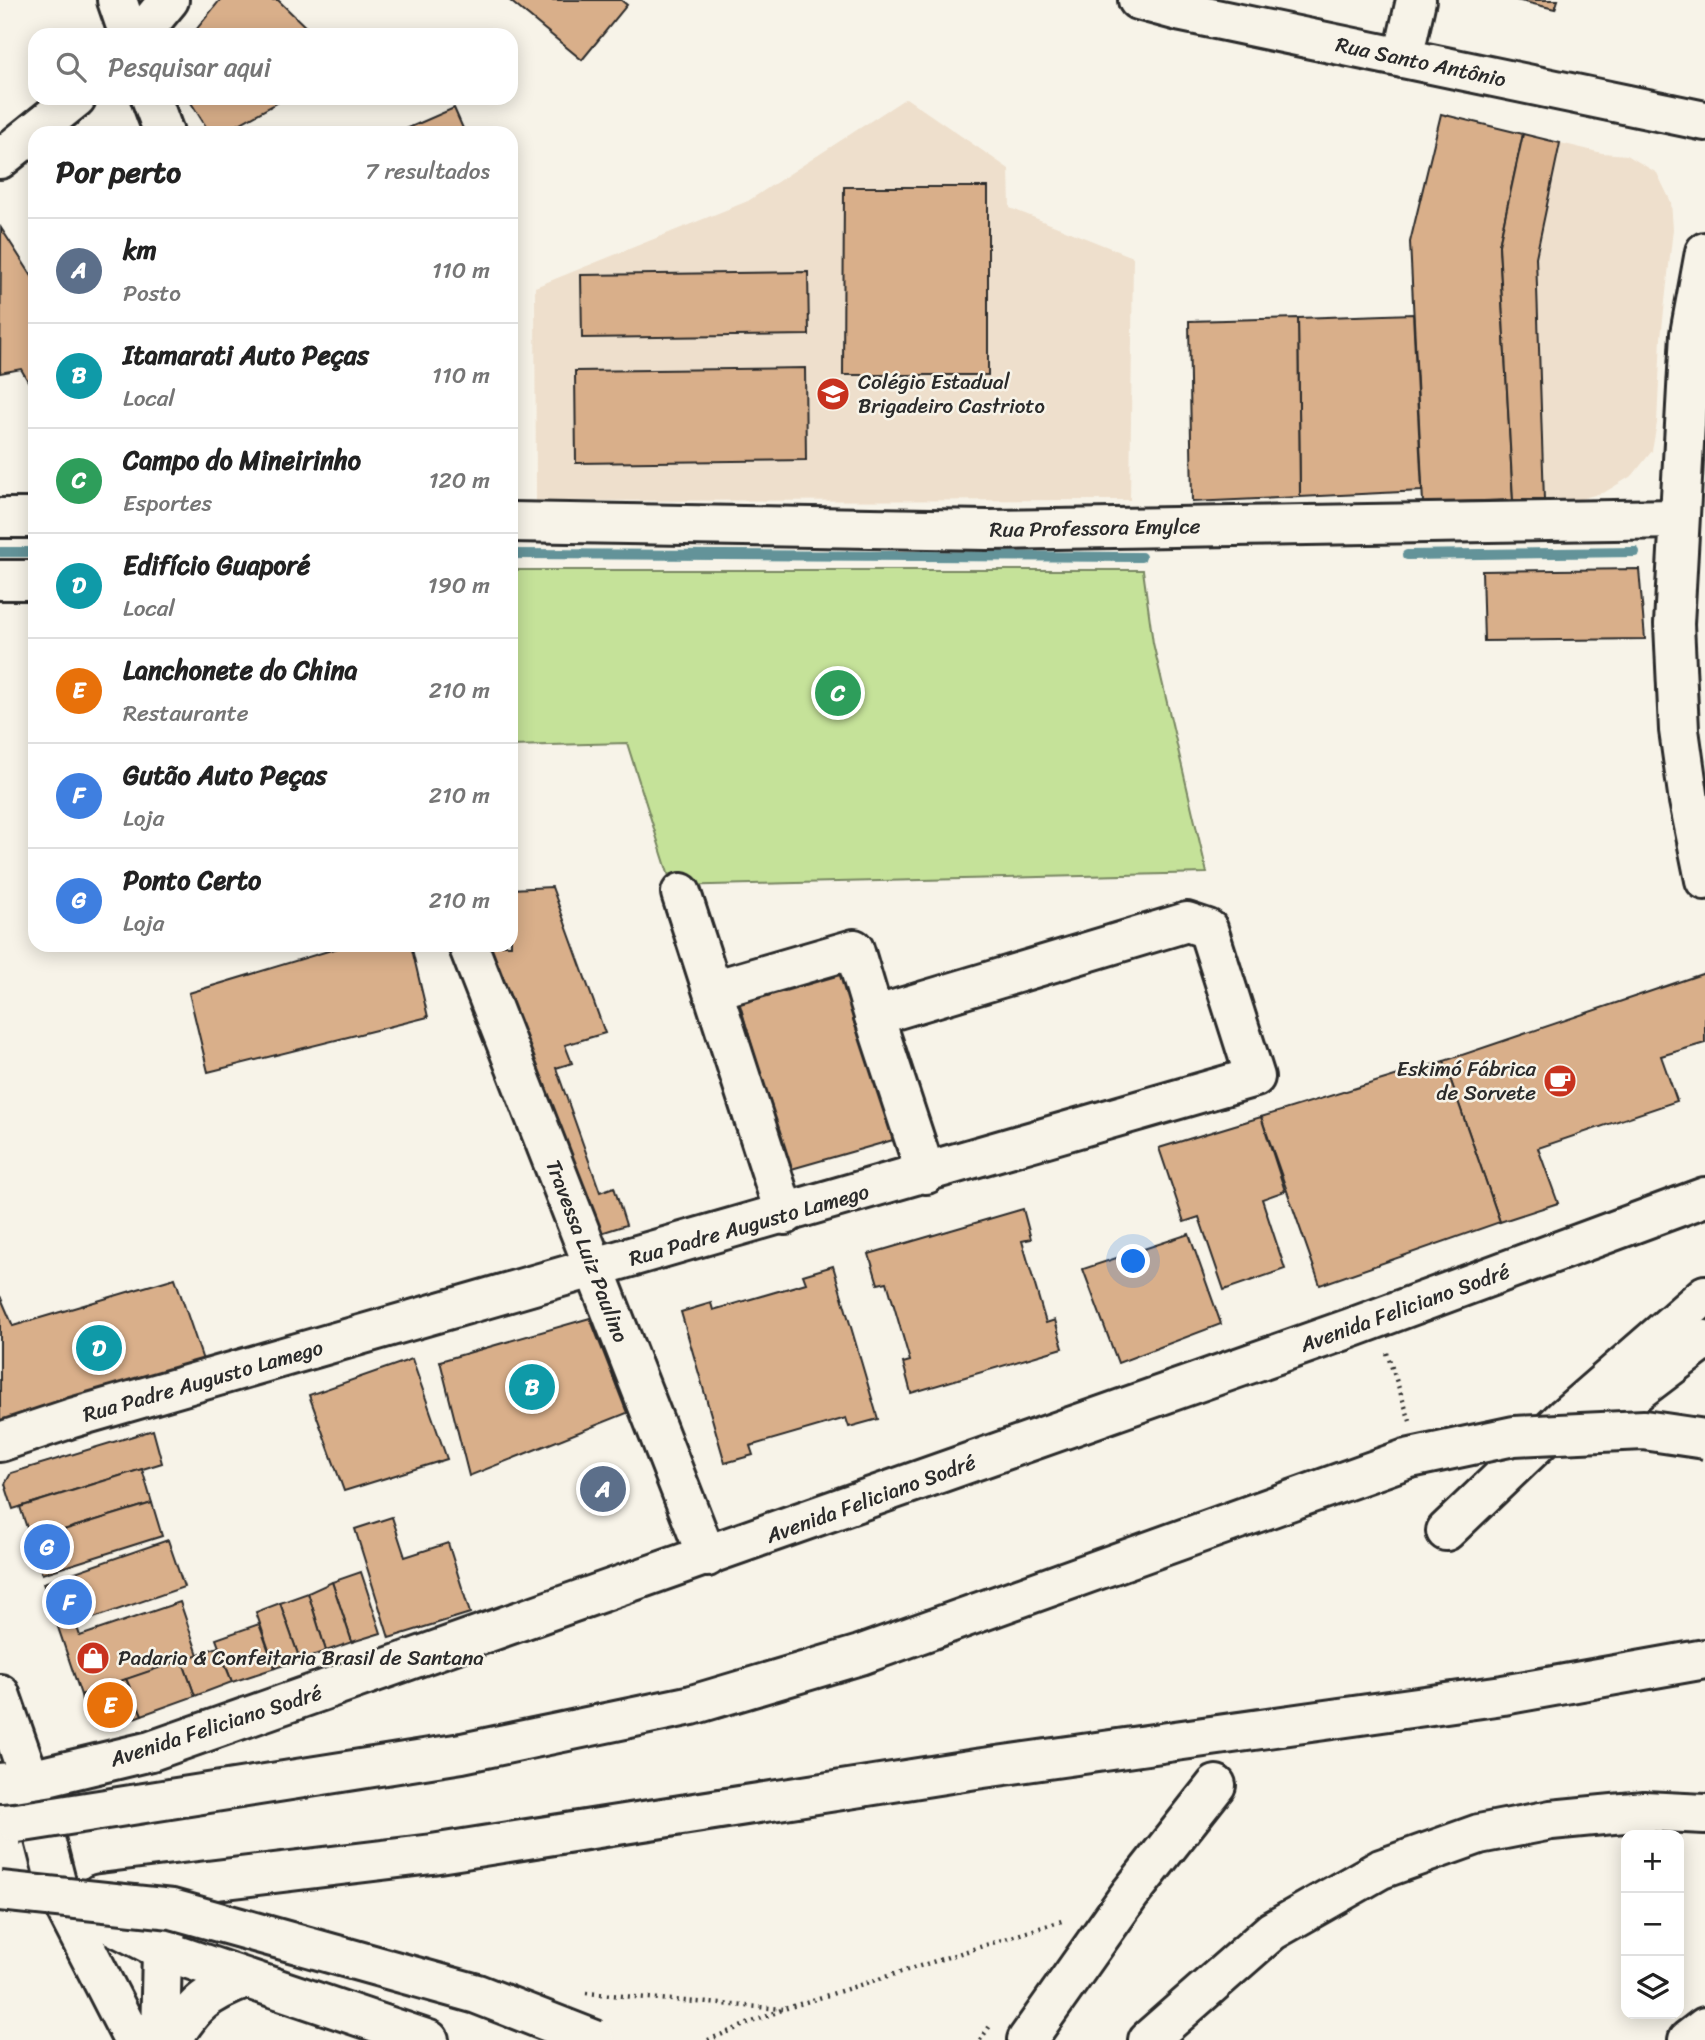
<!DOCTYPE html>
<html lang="pt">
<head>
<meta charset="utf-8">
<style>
	body { margin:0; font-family:Sriracha,sans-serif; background:#f6f6f6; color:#222 }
	.controls { position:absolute; right:21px; bottom:21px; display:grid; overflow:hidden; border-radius:14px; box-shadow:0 4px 18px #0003 }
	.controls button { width:63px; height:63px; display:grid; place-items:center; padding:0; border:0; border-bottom:2px solid #e0e0e0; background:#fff; color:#222; font:35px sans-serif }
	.you { position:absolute; left:1134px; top:1262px; width:24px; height:24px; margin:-18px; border:5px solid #fff; border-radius:50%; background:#1a73e8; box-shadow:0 0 0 10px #1a73e833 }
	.badge { display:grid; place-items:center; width:46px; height:46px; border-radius:50%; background:#c8321e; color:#fff; font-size:23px; font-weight:700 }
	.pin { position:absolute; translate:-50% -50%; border:4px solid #fff; box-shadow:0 2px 7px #0006 }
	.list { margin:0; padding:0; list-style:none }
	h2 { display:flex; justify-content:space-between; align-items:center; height:91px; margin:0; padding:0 28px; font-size:30px }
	h2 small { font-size:23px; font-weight:400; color:#767676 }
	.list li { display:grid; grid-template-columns:46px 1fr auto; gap:21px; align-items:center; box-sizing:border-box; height:105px; padding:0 28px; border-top:2px solid #e0e0e0 }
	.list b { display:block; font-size:26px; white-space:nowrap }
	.list p { margin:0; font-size:23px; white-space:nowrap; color:#767676 }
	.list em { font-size:23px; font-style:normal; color:#767676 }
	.icon { flex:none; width:38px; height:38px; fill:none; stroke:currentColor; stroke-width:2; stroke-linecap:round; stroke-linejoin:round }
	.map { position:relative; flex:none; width:1705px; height:2040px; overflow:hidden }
	.search { position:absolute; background:#fff; box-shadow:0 4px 18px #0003; left:28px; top:28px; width:490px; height:77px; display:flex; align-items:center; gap:18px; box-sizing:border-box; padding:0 24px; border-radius:21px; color:#767676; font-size:26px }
	.panel { position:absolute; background:#fff; box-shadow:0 4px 18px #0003; left:28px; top:126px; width:490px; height:826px; border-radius:21px }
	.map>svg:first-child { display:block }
</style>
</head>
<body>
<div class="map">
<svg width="1705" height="2040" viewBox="0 0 1705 2040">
	<rect width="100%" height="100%" fill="#f7f3e8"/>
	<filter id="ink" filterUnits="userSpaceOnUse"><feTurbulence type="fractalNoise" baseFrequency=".0143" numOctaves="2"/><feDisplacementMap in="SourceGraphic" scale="14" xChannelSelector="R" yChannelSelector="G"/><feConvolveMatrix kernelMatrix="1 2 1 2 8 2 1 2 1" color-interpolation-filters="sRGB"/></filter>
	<g filter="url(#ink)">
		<g fill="#eedfcc">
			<polygon points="906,98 1009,169 1010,208 1133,257 1130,500 536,501 535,287 748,201"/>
			<polygon points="1441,114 1602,153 1627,155 1657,173 1671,202 1673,229 1661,338 1657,423 1652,451 1633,475 1605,492 1577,500 1423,503 1410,242"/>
		</g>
		<polygon fill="#c5e299" stroke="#788662" stroke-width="2" points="514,570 1143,570 1153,643 1207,873 672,886 627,743 511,746 511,573"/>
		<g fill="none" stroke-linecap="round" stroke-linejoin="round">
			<g stroke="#639399" stroke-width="10">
				<polyline points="0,552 35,552"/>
				<polyline points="511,554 1141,557"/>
				<polyline points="1407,555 1635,552"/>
			</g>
		</g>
		<g fill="#d9af8a" stroke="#2b2b2b" stroke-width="2">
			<polygon points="220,0 278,0 314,35 192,35"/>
			<polygon points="509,0 621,0 627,5 582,60"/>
			<polygon points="1516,0 1558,0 1555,9"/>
			<polygon points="188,98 286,98 223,133 210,133"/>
			<polygon points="454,108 465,133 397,133"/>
			<polygon points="1441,114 1523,134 1499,245 1513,500 1423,503 1410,242"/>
			<polygon points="1523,134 1560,143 1536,257 1544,500 1513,500 1499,245"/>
			<polygon points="844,187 988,187 988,375 843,375"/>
			<polygon points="1,228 35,281 35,393 21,369 0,373"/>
			<polygon points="808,272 809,335 582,338 581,275"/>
			<polygon points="1413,314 1422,491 1300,497 1298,318"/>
			<polygon points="1298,318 1300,497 1192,502 1189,321"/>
			<polygon points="805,368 806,460 576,463 575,371"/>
			<polygon points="1639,569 1645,639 1484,641 1482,571"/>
			<polygon points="552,887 605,1033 565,1045 572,1063 556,1068 600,1192 614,1187 626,1225 601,1233 585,1227 485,945 511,945 511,889"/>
			<polygon points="348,945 411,945 428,1017 208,1072 189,993"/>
			<polygon points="844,959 900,1138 788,1170 736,991"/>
			<polygon points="1705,973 1705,1043 1661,1056 1677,1101 1538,1148 1558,1203 1500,1222 1444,1061"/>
			<polygon points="1444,1061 1500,1222 1320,1285 1261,1117"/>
			<polygon points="1261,1117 1285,1191 1262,1199 1285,1269 1224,1290 1199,1217 1184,1222 1159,1148"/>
			<polygon points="1023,1209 1031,1239 1022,1241 1046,1323 1055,1320 1063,1348 911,1393 903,1363 910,1361 887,1282 878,1284 869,1254"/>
			<polygon points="1189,1234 1221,1324 1118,1363 1083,1269"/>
			<polygon points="833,1266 878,1419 849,1427 846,1418 750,1446 753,1455 725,1463 681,1312 711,1303 713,1310 806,1283 803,1275"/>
			<polygon points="175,1278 206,1369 0,1436 0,1296 13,1326"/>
			<polygon points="590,1318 627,1413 469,1476 440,1361"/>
			<polygon points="412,1359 447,1459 344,1491 309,1395"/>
			<polygon points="153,1430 162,1463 13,1509 5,1484 11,1473"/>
			<polygon points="142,1469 152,1503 31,1540 20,1507"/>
			<polygon points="152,1503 162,1536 42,1574 31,1540"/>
			<polygon points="392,1517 405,1557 448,1543 470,1613 389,1638 355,1529"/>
			<polygon points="168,1540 184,1587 76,1624 80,1636 180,1602 198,1655 81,1695 43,1583"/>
			<polygon points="361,1572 381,1633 352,1642 332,1582"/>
			<polygon points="332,1582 352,1642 326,1651 308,1593"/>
			<polygon points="308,1593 326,1651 300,1660 280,1603"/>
			<polygon points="280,1603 300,1660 275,1668 256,1612"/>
			<polygon points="259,1624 275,1668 232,1682 216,1639"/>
			<polygon points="218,1647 232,1682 195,1696 182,1660"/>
			<polygon points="182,1660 195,1696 142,1715 126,1679"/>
			<polygon points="126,1679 142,1715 106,1729 94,1725 85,1717 81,1695"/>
		</g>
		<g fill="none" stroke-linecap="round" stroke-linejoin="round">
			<defs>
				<g id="minor">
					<polyline points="117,0 129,35"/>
					<polyline points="1138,0 1182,12 1705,121"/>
					<polyline points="1403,58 1416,0"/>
					<polyline points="151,98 164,133"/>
					<polyline points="1705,252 1690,334 1674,624 1679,730 1689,801 1705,880"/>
					<polyline points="0,518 35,518"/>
					<polyline points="511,522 987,530 1679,519"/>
					<polyline points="0,580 35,580"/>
					<polyline points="681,893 785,1215"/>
					<polyline points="468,945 707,1557"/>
					<polyline points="713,990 854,949 874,1016"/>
					<polyline points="0,1442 72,1418 1255,1077 1208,929 1187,922 874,1016 926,1174"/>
				</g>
				<g id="major">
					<polyline points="140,35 169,0"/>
					<polyline points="0,159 76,98"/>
					<polyline points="0,1694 30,1780 60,1898 133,2040"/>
					<polyline points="0,1783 30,1780 151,1751 1351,1328 1705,1197"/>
					<polyline points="100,1894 432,1854 976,1769 1503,1695 1705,1659"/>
					<polyline points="160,2040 162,1950 169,1917 197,1886"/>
				</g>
				<g id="highway">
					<polyline points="1590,1427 1705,1340"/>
					<polyline points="1446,1531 1566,1416 1705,1295"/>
					<polyline points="60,1898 162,1950 429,2040"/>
					<path d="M172,2040C194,2004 206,1994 245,1979"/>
					<polyline points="1027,2040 1130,1894 1216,1785"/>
					<polyline points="1148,2040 1272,1931 1381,1869 1479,1834 1551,1820 1644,1811 1705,1814"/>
					<polyline points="1688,2040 1705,2027"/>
				</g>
			</defs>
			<use href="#minor" stroke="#2b2b2b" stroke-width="44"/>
			<use href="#major" stroke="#2b2b2b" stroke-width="44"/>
			<use href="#highway" stroke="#2b2b2b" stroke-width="44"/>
			<g stroke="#2b2b2b" stroke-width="4.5" stroke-dasharray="2 5" stroke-linecap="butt">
				<polyline points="1387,1353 1410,1421"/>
				<polyline points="586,1993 783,2009"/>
				<polyline points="708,2040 784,2009 1065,1920"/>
				<polyline points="980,2040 992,2023"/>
			</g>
			<use href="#minor" stroke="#f7f3e8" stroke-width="38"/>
			<use href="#major" stroke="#f7f3e8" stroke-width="38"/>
			<use href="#highway" stroke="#f7f3e8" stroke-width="38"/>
			<defs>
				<g id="highway-bridge">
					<polyline points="17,1823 462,1753 692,1705 860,1655 1406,1459 1514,1436 1644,1430 1705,1439"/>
					<polyline points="0,1891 172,1909 477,1994 595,2040"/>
				</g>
			</defs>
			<use href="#highway-bridge" stroke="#2b2b2b" stroke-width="44" stroke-linecap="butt"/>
			<use href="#highway-bridge" stroke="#f7f3e8" stroke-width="38"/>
		</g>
	</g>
	<defs>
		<symbol id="school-disc" viewBox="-11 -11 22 22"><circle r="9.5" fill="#c8321e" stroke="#f7f3e8"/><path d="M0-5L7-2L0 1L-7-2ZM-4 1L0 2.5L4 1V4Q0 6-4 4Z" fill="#fff"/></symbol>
		<symbol id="cafe-disc" viewBox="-11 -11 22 22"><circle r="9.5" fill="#c8321e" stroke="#f7f3e8"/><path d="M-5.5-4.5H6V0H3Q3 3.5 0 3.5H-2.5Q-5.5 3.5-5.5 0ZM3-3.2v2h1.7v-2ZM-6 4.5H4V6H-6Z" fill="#fff"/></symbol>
		<symbol id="shop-disc" viewBox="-11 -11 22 22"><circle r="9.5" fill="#c8321e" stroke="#f7f3e8"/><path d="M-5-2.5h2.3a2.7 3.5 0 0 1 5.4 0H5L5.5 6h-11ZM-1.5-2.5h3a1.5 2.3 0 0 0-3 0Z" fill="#fff"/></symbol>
	</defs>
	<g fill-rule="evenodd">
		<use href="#school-disc" x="814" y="375" width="38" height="38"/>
		<use href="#cafe-disc" x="1541" y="1062" width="38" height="38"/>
		<use href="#shop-disc" x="74" y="1639" width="38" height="38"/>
	</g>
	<g text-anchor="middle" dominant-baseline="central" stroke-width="5" stroke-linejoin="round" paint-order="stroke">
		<g font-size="21" fill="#2b2b2b" stroke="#f7f3e8">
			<text transform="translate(1421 62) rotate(12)">Rua Santo Antônio</text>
			<text transform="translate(1095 528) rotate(-1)">Rua Professora Emylce</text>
			<text transform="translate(749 1225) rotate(-16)">Rua Padre Augusto Lamego</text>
			<text transform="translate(587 1251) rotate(69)">Travessa Luiz Paulino</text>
			<text transform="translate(1405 1308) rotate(-20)">Avenida Feliciano Sodré</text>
			<text transform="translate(203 1381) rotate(-16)">Rua Padre Augusto Lamego</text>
			<text transform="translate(871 1499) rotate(-20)">Avenida Feliciano Sodré</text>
			<text transform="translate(216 1726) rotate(-18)">Avenida Feliciano Sodré</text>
		</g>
		<g font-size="21" fill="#2b2b2b" stroke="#f7f3e8" text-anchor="start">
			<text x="858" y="382">Colégio Estadual<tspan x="858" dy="24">Brigadeiro Castrioto</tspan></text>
			<text x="1536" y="1069" text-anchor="end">Eskimó Fábrica<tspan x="1536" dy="24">de Sorvete</tspan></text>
			<text x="118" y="1658">Padaria &amp; Confeitaria Brasil de Santana</text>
		</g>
	</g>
</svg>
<div class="controls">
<button>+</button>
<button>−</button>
<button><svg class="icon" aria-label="layers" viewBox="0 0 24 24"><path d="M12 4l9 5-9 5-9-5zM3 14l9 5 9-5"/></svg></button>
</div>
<div class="you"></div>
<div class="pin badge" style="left:603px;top:1489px;background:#5c6f8a">A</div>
<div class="pin badge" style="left:532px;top:1387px;background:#0f9aa8">B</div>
<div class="pin badge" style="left:838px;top:693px;background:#2e9e5b">C</div>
<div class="pin badge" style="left:99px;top:1348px;background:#0f9aa8">D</div>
<div class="pin badge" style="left:110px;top:1705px;background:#e8710a">E</div>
<div class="pin badge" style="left:69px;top:1602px;background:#3f7fe0">F</div>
<div class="pin badge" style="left:47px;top:1547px;background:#3f7fe0">G</div>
<div class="search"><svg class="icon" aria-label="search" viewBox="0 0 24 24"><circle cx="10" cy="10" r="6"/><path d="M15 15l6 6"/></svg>Pesquisar aqui</div>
<section class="panel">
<h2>Por perto<small>7 resultados</small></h2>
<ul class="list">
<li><span class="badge" style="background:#5c6f8a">A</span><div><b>km</b><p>Posto</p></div><em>110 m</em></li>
<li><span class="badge" style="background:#0f9aa8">B</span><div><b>Itamarati Auto Peças</b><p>Local</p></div><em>110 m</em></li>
<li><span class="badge" style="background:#2e9e5b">C</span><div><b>Campo do Mineirinho</b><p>Esportes</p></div><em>120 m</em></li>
<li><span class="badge" style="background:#0f9aa8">D</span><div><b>Edifício Guaporé</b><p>Local</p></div><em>190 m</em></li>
<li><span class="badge" style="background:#e8710a">E</span><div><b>Lanchonete do China</b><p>Restaurante</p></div><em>210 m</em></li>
<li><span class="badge" style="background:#3f7fe0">F</span><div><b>Gutão Auto Peças</b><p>Loja</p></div><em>210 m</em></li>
<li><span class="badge" style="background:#3f7fe0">G</span><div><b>Ponto Certo</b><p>Loja</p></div><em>210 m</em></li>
</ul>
</section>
</div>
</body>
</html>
